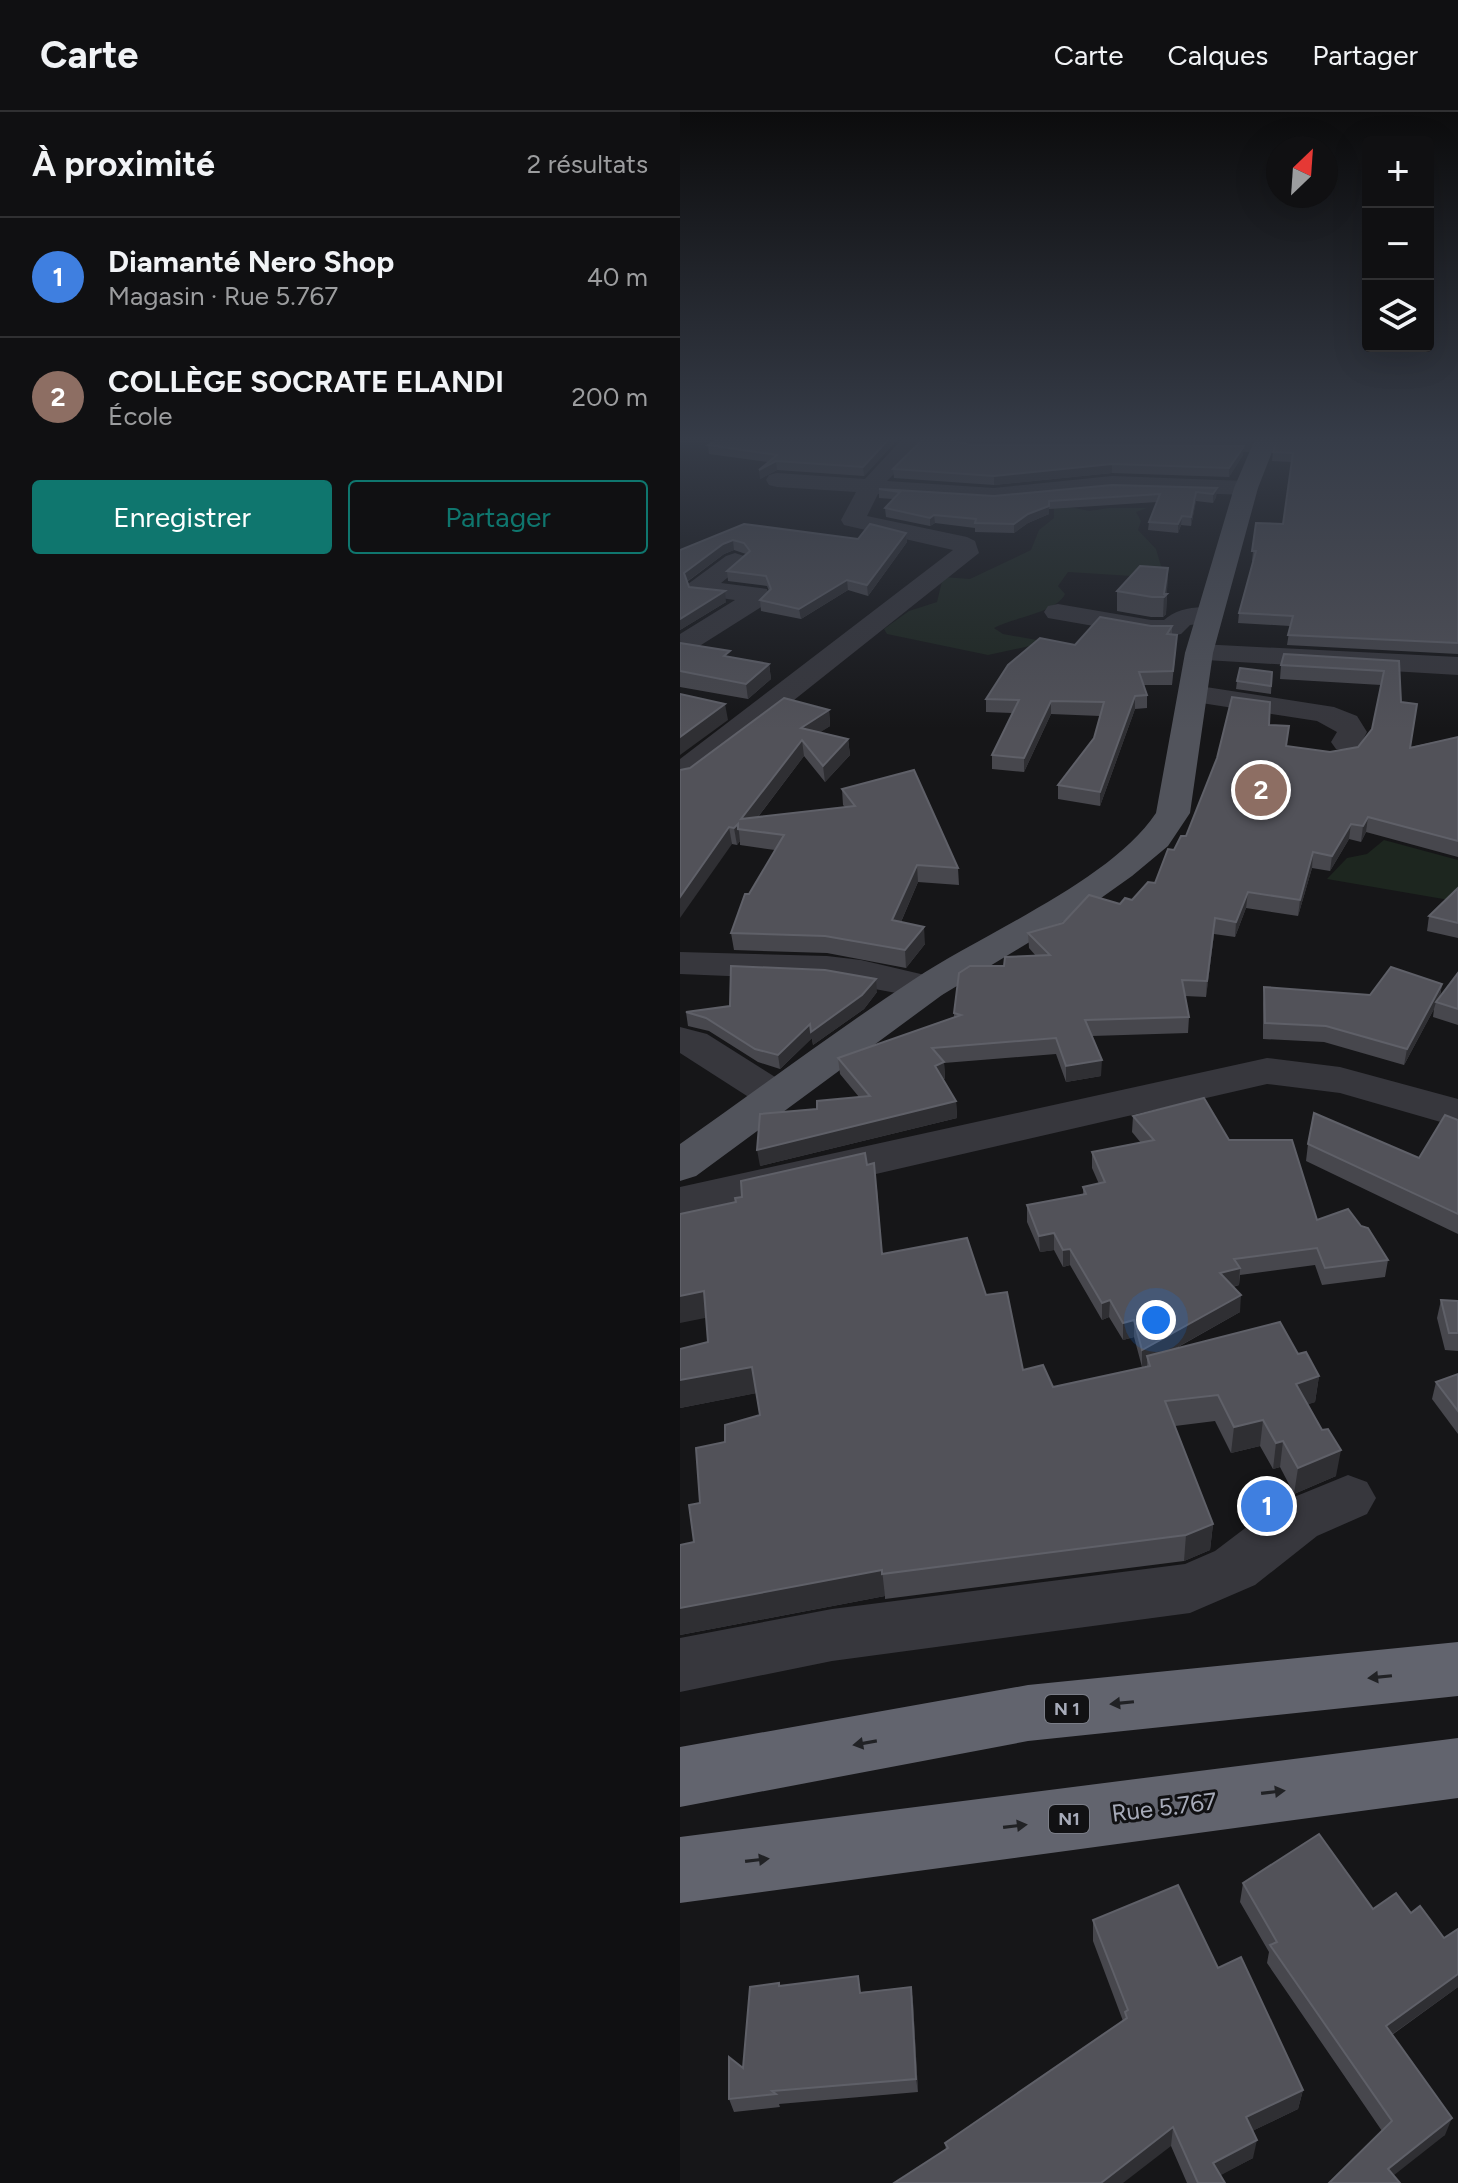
<!DOCTYPE html>
<html lang="fr">
<head>
<meta charset="utf-8">
<style>
	body { margin:0; font-family:Figtree,sans-serif; background:#19191b; color:#f1f3f6 }
	.controls { position:absolute; right:24px; top:24px; display:grid; overflow:hidden; border-radius:8px; box-shadow:0 8px 32px #0002 }
	.controls button { width:72px; height:72px; display:grid; place-items:center; padding:0; border:0; border-bottom:2px solid #303032; background:#101012; color:#f1f3f6; font:40px sans-serif }
	.compass { position:absolute; left:586px; top:24px; width:72px; height:72px; border-radius:50%; background:#101012; box-shadow:0 8px 32px #0002; rotate:25deg }
	.you { position:absolute; left:476px; top:1208px; width:28px; height:28px; margin:-20px; border:6px solid #fff; border-radius:50%; background:#1a73e8; box-shadow:0 0 0 12px #1a73e833 }
	.badge { display:grid; place-items:center; width:52px; height:52px; border-radius:50%; background:#0f766e; color:#fff; font-size:26px; font-weight:700 }
	.pin { position:absolute; translate:-50% -50%; border:4px solid #fff; box-shadow:0 2px 8px #0006 }
	.list { margin:0; padding:0; list-style:none }
	h2 { display:flex; justify-content:space-between; align-items:center; height:104px; margin:0; padding:0 32px; font-size:34px }
	h2 small { font-size:26px; font-weight:400; color:#9c9d9f }
	.list li { display:grid; grid-template-columns:52px 1fr auto; gap:24px; align-items:center; box-sizing:border-box; height:120px; padding:0 32px; border-top:2px solid #303032 }
	.list b { display:block; font-size:30px; white-space:nowrap }
	.list p { margin:0; font-size:26px; white-space:nowrap; color:#9c9d9f }
	.list em { font-size:26px; font-style:normal; color:#9c9d9f }
	.actions { display:flex; gap:16px; padding:24px 32px }
	.actions a { flex:1; padding:18px 0; border:2px solid #0f766e; border-radius:8px; text-align:center; font-size:28px; color:#0f766e }
	.actions .main { background:#0f766e; color:#fff }
	.icon { flex:none; width:44px; height:44px; fill:none; stroke:currentColor; stroke-width:2; stroke-linecap:round; stroke-linejoin:round }
	.map { position:relative; flex:none; width:778px; height:2071px; overflow:hidden }
	header { display:flex; align-items:center; gap:48px; box-sizing:border-box; height:112px; padding:0 40px; background:#101012; border-bottom:2px solid #303032 }
	header strong { font-size:38px }
	nav { display:flex; gap:44px; margin-inline-start:auto; font-size:28px }
	main { display:flex }
	aside { flex:1; background:#101012 }
	.map>svg:first-child { display:block }
</style>
</head>
<body>
<header>
<strong>Carte</strong>
<nav><a>Carte</a><a>Calques</a><a>Partager</a></nav>
</header>
<main>
<aside>
<h2>À proximité<small>2 résultats</small></h2>
<ul class="list">
<li><span class="badge" style="background:#3f7fe0">1</span><div><b>Diamanté Nero Shop</b><p>Magasin · Rue 5.767</p></div><em>40 m</em></li>
<li><span class="badge" style="background:#8d6e63">2</span><div><b>COLLÈGE SOCRATE ELANDI</b><p>École</p></div><em>200 m</em></li>
</ul>
<div class="actions"><a class="main">Enregistrer</a><a>Partager</a></div>
</aside>
<div class="map">
<svg width="778" height="2071" viewBox="0 0 778 2071">
	<rect width="100%" height="100%" fill="#161618"/>
	<g fill="#1d261f">
		<path d="M357,388L409,399L429,396H467L456,400L461,409L458,418L476,437L481,454L479,459L452,464L388,460L378,474L385,482C376,501 334,505 314,516L323,522L368,530L308,543L207,522L204,517L229,499L257,490L263,465L290,467L351,438L359,418L374,406V397Z"/>
		<polygon points="704,728 778,748 778,784 775,789 647,767 667,746 687,742"/>
	</g>
	<g fill="none" stroke-linecap="round" stroke-linejoin="round">
		<g fill="#37373d" fill-rule="evenodd">
			<polygon points="222,327 248,327 207,369 314,376 432,364 566,369 574,371 578,376 574,381 566,383 432,378 314,390 198,382 187,404 287,425 295,429 299,441 11,670 0,673 0,647 273,438 164,413 161,408 176,380 97,375 89,373 86,368 89,363 97,361 185,367"/>
			<polygon points="263,327 584,327 592,333 581,340 290,339 266,332"/>
			<polygon points="55,441 64,444 68,449 41,471 87,477 90,486 86,492 10,540 0,542 0,522 55,488 11,482 8,472 46,444"/>
			<path d="M378,492L471,508H484C498,495 521,493 539,497L543,503L539,509L510,513L501,522L491,524H471L368,506L364,500L368,494Z"/>
			<polygon points="519,532 778,545 778,563 509,547 505,541 509,535"/>
			<polygon points="513,573 654,595 677,604 687,620 678,637 667,639 656,637 651,630 657,620 637,609 502,588 498,582 502,576"/>
			<polygon points="0,840 147,844 181,848 262,867 267,875 262,883 248,887 147,868 0,862"/>
			<polygon points="0,915 27,922 111,975 117,984 111,993 96,997 81,993 0,941"/>
			<polygon points="587,946 660,955 778,987 778,1015 660,981 587,972 0,1107 0,1075"/>
			<polygon points="668,1363 687,1370 696,1386 687,1402 637,1424 575,1473 510,1501 152,1549 0,1580 0,1526 152,1497 505,1452 535,1439 597,1392"/>
		</g>
		<path fill="#52545c" fill-rule="evenodd" d="M575,327H597L578,376L533,541L510,701L488,734L452,764L414,791L262,883L16,1064L0,1069V1032C77,978 154,920 233,868C303,821 431,769 476,701L505,541L554,376Z"/>
		<g fill="#62646e" fill-rule="evenodd">
			<polygon points="778,1530 778,1584 348,1629 0,1695 0,1635 348,1573"/>
			<polygon points="778,1626 778,1686 0,1791 0,1725"/>
		</g>
	</g>
	<g fill="#47474d">
		<polygon points="39,327 218,327 184,364 97,358 80,367 88,350 29,342 28,333"/>
		<polygon points="778,327 778,542 607,533 610,514 558,511 559,501 573,449 572,449 576,411 603,412 612,350 592,349 593,340"/>
		<polygon points="290,333 563,343 549,365 432,361 314,373 214,366 213,357"/>
		<polygon points="537,376 536,385 533,391 516,389 511,414 501,413 498,421 468,418 469,410 477,390 369,397 369,402 348,411 334,421 295,420 295,416 255,411 250,414 206,405 205,396 213,387 199,386 199,377 314,384"/>
		<polygon points="64,412 178,427 226,421 227,430 188,484 168,478 121,507 81,499 80,488 89,479 87,474 48,469 47,459 66,442 54,438 44,442 7,470 9,475 46,490 0,518 0,438"/>
		<polygon points="488,456 486,502 483,505 471,505 437,499 437,479"/>
		<polygon points="471,514 492,514 492,522 496,536 492,573 464,573 467,583 467,596 455,597 420,694 378,687 378,673 414,626 420,604 371,602 344,660 312,657 312,643 332,601 306,600 306,587 395,533"/>
		<polygon points="0,531 51,545 89,552 91,567 68,587 0,575"/>
		<polygon points="719,549 721,590 730,635 778,625 778,745 686,720 681,730 669,727 650,759 632,756 618,804 566,796 555,825 534,822 526,885 505,884 509,905 508,921 412,924 421,964 386,970 376,942 264,951 265,967 263,967 276,989 277,1006 80,1054 137,997 179,985 160,962 158,946 274,905 274,901 324,854 356,844 349,836 348,821 452,788 475,771 494,738 506,724 589,613 607,634 650,640 678,635 692,617 701,573 600,567 601,553"/>
		<polygon points="592,560 591,582 556,577 557,569"/>
		<polygon points="149,598 150,614 140,620 168,627 170,643 145,670 124,644 78,705 165,695 163,693 162,677 278,756 279,773 238,770 221,810 245,832 226,856 147,841 54,838 51,821 69,782 95,738 60,733 60,729 57,733 52,732 10,656"/>
		<polygon points="778,776 778,826 747,819 749,804"/>
		<polygon points="778,861 778,913 753,905 754,897 724,953 644,930 583,927 583,891 584,875 690,883 762,872 760,884"/>
		<polygon points="197,880 184,897 133,933 132,926 100,957 78,950 29,919 8,914 6,900"/>
		<polygon points="453,1004 549,1028 637,1108 708,1148 705,1165 642,1173 635,1153 560,1163 559,1173 553,1175 560,1200 493,1238 618,1242 639,1264 635,1290 628,1292 656,1364 614,1382 600,1355 593,1357 580,1334 551,1341 535,1309 495,1314 533,1412 530,1438 504,1449 205,1487 205,1484 0,1523 0,1433 14,1430 20,1391 45,1330 80,1303 76,1281 0,1296 0,1237 28,1230 55,1090 62,1085 187,1053 197,1077 202,1141 306,1183 343,1258 373,1275 466,1255 467,1253 462,1255 454,1225 443,1228 429,1205 422,1208 390,1153 383,1155 374,1138 360,1140 347,1110 347,1093 403,1083 403,1075 419,1072 412,1056 412,1040 461,1031 452,1020"/>
		<polygon points="778,1008 778,1122 626,1049 628,1032 739,1046"/>
		<polygon points="761,1188 778,1189 778,1239 765,1238 757,1206"/>
		<polygon points="778,1262 778,1322 752,1287 756,1270"/>
		<polygon points="563,1771 693,1797 731,1801 764,1826 778,1817 778,1875 712,1923 765,2023 649,2071 702,2019 587,1851 589,1840 560,1790"/>
		<polygon points="413,1808 538,1856 623,1978 618,1997 572,2019 573,2046 540,2063 545,2071 507,2071 491,2034 266,2038 265,2031 443,1909 413,1829"/>
		<polygon points="100,1874 181,1880 231,1875 233,1890 238,1980 99,1992 100,1995 54,2000 49,1987"/>
	</g>
	<g fill="#2f2f33">
		<polygon points="209,327 218,327 184,364 183,355"/>
		<polygon points="564,334 563,343 549,365 549,356"/>
		<polygon points="96,349 97,358 80,367 79,358"/>
		<polygon points="432,352 432,361 314,373 314,364"/>
		<polygon points="537,376 536,385 533,391 533,382"/>
		<polygon points="516,380 516,389 511,414 511,405"/>
		<polygon points="369,394 369,402 348,411 334,421 334,412 348,402"/>
		<polygon points="254,403 255,411 250,414 250,406"/>
		<polygon points="502,404 501,413 498,421 498,412"/>
		<polygon points="226,421 227,430 188,484 187,473"/>
		<polygon points="53,428 54,438 44,442 5,471 4,461 43,432"/>
		<polygon points="488,456 486,502 483,505 484,482"/>
		<polygon points="167,468 168,478 121,507 119,497"/>
		<polygon points="45,479 46,490 0,518 0,507"/>
		<polygon points="89,552 91,567 68,587 66,572"/>
		<polygon points="455,584 455,597 420,694 420,680"/>
		<polygon points="371,589 371,602 344,660 344,646"/>
		<polygon points="45,592 48,608 0,643 0,625"/>
		<polygon points="149,598 150,614 124,631 121,616"/>
		<polygon points="168,627 170,643 145,670 143,654"/>
		<polygon points="122,628 124,644 68,718 61,707"/>
		<polygon points="688,705 686,720 681,730 683,714"/>
		<polygon points="58,712 60,729 57,733 54,716"/>
		<polygon points="671,712 669,727 650,759 652,744"/>
		<polygon points="49,715 52,732 0,806 0,785"/>
		<polygon points="633,740 632,756 618,804 620,788"/>
		<polygon points="237,753 238,770 214,826 212,808"/>
		<polygon points="568,780 566,796 555,825 556,810"/>
		<polygon points="535,806 534,822 526,885 527,869"/>
		<polygon points="244,815 245,832 226,856 225,838"/>
		<polygon points="196,867 197,880 184,897 133,933 132,926 100,957 98,943 130,912"/>
		<polygon points="762,872 759,888 756,890 754,897 724,953 727,937"/>
		<polygon points="422,948 421,964 386,970 386,954"/>
		<polygon points="264,950 265,967 256,970 255,954"/>
		<polygon points="276,989 277,1006 80,1054 77,1038"/>
		<polygon points="374,1121 374,1138 360,1140 359,1124"/>
		<polygon points="390,1137 390,1153 383,1155 383,1138"/>
		<polygon points="560,1156 559,1173 539,1178 540,1161"/>
		<polygon points="24,1179 30,1205 0,1211 0,1184"/>
		<polygon points="561,1183 560,1200 469,1251 467,1244 467,1253 462,1255 462,1238"/>
		<polygon points="430,1188 429,1205 422,1208 422,1191"/>
		<polygon points="454,1208 454,1225 443,1228 443,1211"/>
		<polygon points="72,1255 77,1281 0,1296 0,1268"/>
		<polygon points="639,1264 635,1290 612,1298 616,1272"/>
		<polygon points="583,1308 580,1334 551,1341 554,1315"/>
		<polygon points="603,1329 600,1355 593,1357 596,1331"/>
		<polygon points="661,1338 656,1364 614,1382 618,1356"/>
		<polygon points="533,1412 530,1438 504,1449 506,1423"/>
		<polygon points="202,1458 205,1484 0,1523 0,1496"/>
		<polygon points="778,1862 778,1875 700,1931 706,1914"/>
		<polygon points="231,1875 233,1890 238,1980 236,1967"/>
		<polygon points="623,1978 618,1997 562,2024 566,2005"/>
		<polygon points="772,2006 765,2023 704,2071 708,2057"/>
		<polygon points="493,2015 491,2034 443,2071 421,2071"/>
		<polygon points="577,2028 573,2046 530,2069 533,2051"/>
	</g>
	<g fill="#525259" stroke="#5f6068" stroke-width="2">
		<polygon points="39,327 209,327 183,355 96,349 79,358 97,343 28,333"/>
		<polygon points="243,327 269,327 290,333 564,334 549,356 432,352 314,364 213,357"/>
		<polygon points="597,327 743,327 755,328 756,327 778,327 778,531 608,523 613,504 559,501 576,439 572,439 576,411 603,412 613,341 593,340"/>
		<polygon points="432,373 537,376 533,382 516,380 511,405 502,404 498,412 469,410 480,382 369,389 369,394 348,402 334,412 295,411 296,407 254,403 250,406 205,396 220,380 199,377 314,384"/>
		<polygon points="64,412 178,427 190,412 226,421 187,473 167,468 119,497 80,488 91,477 86,464 47,459 70,439 64,431 53,428 43,432 4,461 9,475 45,479 0,507 0,438"/>
		<polygon points="460,454 488,456 484,482 487,482 484,485 472,485 437,479"/>
		<polygon points="420,505 471,514 492,514 487,522 497,523 493,559 459,560 467,583 455,584 420,680 378,673 414,626 424,590 371,589 344,646 312,643 339,588 306,587 328,553 360,526 395,533"/>
		<polygon points="0,531 50,539 44,544 89,552 66,572 0,559"/>
		<polygon points="604,542 719,549 721,590 737,592 730,636 778,625 778,729 688,705 683,714 671,712 652,744 633,740 620,788 568,780 556,810 535,806 527,869 502,868 509,905 405,908 422,948 386,954 376,926 252,936 264,950 255,954 276,989 77,1038 80,1002 137,997 137,989 190,984 158,946 281,903 274,901 279,861 290,854 324,854 325,845 370,843 348,821 383,811 409,783 440,792 445,786 452,788 468,770 475,771 488,737 494,738 501,724 506,724 537,646 552,585 590,590 589,613 609,614 606,634 650,640 678,635 692,617 704,559 601,553"/>
		<polygon points="560,556 592,560 591,574 557,569"/>
		<polygon points="0,582 45,592 0,625"/>
		<polygon points="104,586 149,598 121,616 168,627 143,654 122,628 61,707 175,694 162,677 234,658 278,756 237,753 212,808 244,815 225,838 145,824 51,821 65,782 69,782 104,723 58,717 58,712 54,716 49,715 0,785 0,658 10,656"/>
		<polygon points="778,776 778,811 749,804"/>
		<polygon points="51,854 145,858 196,867 182,883 131,920 130,912 98,943 75,937 26,906 6,900 50,894"/>
		<polygon points="711,855 762,872 727,937 646,914 585,911 584,875 690,883"/>
		<polygon points="778,861 778,897 756,890"/>
		<polygon points="524,986 549,1028 612,1028 637,1108 668,1097 681,1114 688,1116 708,1148 645,1156 637,1136 554,1147 560,1156 540,1161 561,1183 462,1238 454,1208 443,1211 430,1188 422,1191 390,1137 383,1138 374,1121 359,1124 347,1093 406,1082 403,1075 425,1070 412,1040 474,1028 453,1004"/>
		<polygon points="634,1001 739,1046 765,1003 778,1008 778,1102 628,1032"/>
		<polygon points="185,1041 187,1053 194,1051 202,1142 287,1126 306,1183 327,1180 343,1258 363,1253 373,1275 470,1254 467,1244 600,1210 618,1242 626,1240 639,1264 616,1272 642,1318 648,1317 661,1338 618,1356 603,1329 596,1331 583,1308 554,1315 538,1283 485,1289 533,1412 506,1423 202,1462 202,1458 0,1496 0,1433 14,1430 9,1393 20,1391 16,1336 45,1330 45,1313 80,1303 72,1255 0,1268 0,1237 28,1230 24,1179 0,1184 0,1102 56,1090 55,1086 62,1085 61,1069"/>
		<polygon points="761,1188 778,1189 778,1221 769,1221"/>
		<polygon points="778,1262 778,1299 756,1270"/>
		<polygon points="639,1722 693,1797 716,1781 731,1801 740,1794 764,1826 778,1817 778,1862 706,1914 772,2006 708,2057 720,2071 649,2071 712,2009 590,1833 597,1830 563,1771"/>
		<polygon points="498,1773 538,1856 561,1845 623,1978 566,2005 577,2028 533,2051 545,2071 518,2071 493,2015 421,2071 214,2071 268,2036 265,2031 447,1906 445,1900 448,1898 413,1808"/>
		<polygon points="178,1864 180,1881 231,1875 236,1967 92,1979 96,1982 49,1987 49,1945 63,1956 70,1875 99,1871 99,1874"/>
	</g>
	<defs><path id="oneway-solid" d="M-6-.8H1V-3.2L6.5 0L1 3.2V.8H-6Z" transform="scale(2)"/></defs>
	<g fill="#212225">
		<use href="#oneway-solid" transform="translate(700 1565) rotate(174)"/>
		<use href="#oneway-solid" transform="translate(442 1591) rotate(174)"/>
		<use href="#oneway-solid" transform="translate(185 1631) rotate(170)"/>
		<use href="#oneway-solid" transform="translate(593 1680) rotate(-7)"/>
		<use href="#oneway-solid" transform="translate(335 1714) rotate(-7)"/>
		<use href="#oneway-solid" transform="translate(77 1748) rotate(-7)"/>
	</g>
	<linearGradient id="sky" x2="0" y2="1"><stop stop-color="#0c0c0d"/><stop offset="0.53" stop-color="#363c48"/><stop offset="1" stop-color="#363c48" stop-opacity="0"/></linearGradient>
	<rect width="778" height="617" fill="url(#sky)"/>
	<g text-anchor="middle" dominant-baseline="central" stroke-width="6" stroke-linejoin="round" paint-order="stroke">
		<g fill="#111113" stroke="#7a7d87" stroke-width="2">
			<rect x="365" y="1583" width="44" height="28" rx="6"/>
			<rect x="369" y="1693" width="40" height="28" rx="6"/>
		</g>
		<g font-size="18" font-weight="bold" fill="#a7abb9">
			<text x="387" y="1597">N 1</text>
			<text x="389" y="1707">N1</text>
		</g>
		<g font-size="24" fill="#a7abb9" stroke="#111113">
			<text transform="translate(484 1695) rotate(-7)">Rue 5.767</text>
		</g>
	</g>
</svg>
<div class="controls">
<button>+</button>
<button>−</button>
<button><svg class="icon" aria-label="layers" viewBox="0 0 24 24"><path d="M12 4l9 5-9 5-9-5zM3 14l9 5 9-5"/></svg></button>
</div>
<svg class="compass" viewBox="-18 -18 36 36"><path d="M0-13l5 13h-10z" fill="#e53935"/><path d="M0 13l5-13h-10z" fill="#9c9d9f"/></svg>
<div class="you"></div>
<div class="pin badge" style="left:587px;top:1394px;background:#3f7fe0">1</div>
<div class="pin badge" style="left:581px;top:678px;background:#8d6e63">2</div>
</div>
</main>
</body>
</html>
